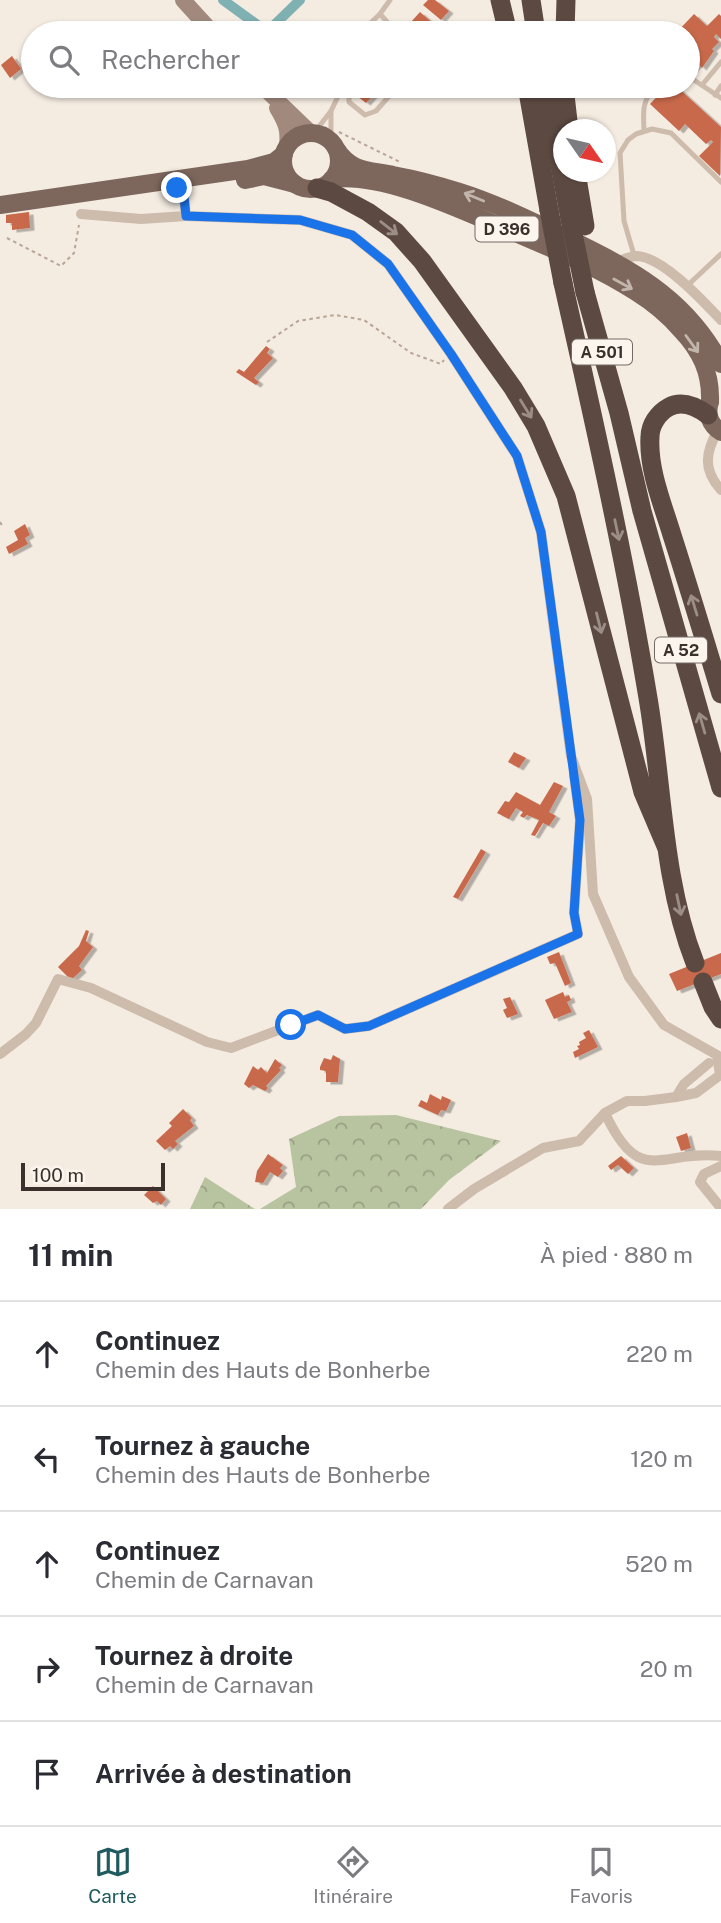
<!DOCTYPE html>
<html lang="fr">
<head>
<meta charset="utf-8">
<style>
	body { margin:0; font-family:"Public Sans",sans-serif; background:#f7f7f7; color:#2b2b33 }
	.compass { position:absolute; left:553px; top:119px; width:63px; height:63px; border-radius:50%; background:#fff; box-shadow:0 2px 5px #0004; rotate:124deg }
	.scale { position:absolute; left:21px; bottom:18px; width:144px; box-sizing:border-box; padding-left:7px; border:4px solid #3b302b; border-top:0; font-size:19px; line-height:24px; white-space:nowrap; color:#3b302b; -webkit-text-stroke:5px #fbf5ee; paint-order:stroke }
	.stop { position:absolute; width:21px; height:21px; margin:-16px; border:5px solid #1a73e8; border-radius:50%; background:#fff }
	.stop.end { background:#1a73e8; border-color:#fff; box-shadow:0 2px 7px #0008 }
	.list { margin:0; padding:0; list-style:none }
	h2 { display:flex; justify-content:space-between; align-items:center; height:91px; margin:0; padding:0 28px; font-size:30px }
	h2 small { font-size:23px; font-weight:400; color:#7c7c81 }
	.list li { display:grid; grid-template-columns:46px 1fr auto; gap:21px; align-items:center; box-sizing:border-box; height:105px; padding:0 28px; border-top:2px solid #e1e1e2 }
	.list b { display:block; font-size:26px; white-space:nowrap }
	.list p { margin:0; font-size:23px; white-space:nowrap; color:#7c7c81 }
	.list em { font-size:23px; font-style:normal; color:#7c7c81 }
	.icon { flex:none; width:38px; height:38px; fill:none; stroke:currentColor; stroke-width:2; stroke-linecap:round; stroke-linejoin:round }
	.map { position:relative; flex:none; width:721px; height:1209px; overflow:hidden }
	.search { position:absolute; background:#fff; box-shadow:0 2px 5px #0004; left:21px; right:21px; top:21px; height:77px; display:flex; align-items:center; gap:18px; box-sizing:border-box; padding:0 24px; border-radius:38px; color:#7c7c81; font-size:26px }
	.sheet { height:616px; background:#fff }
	nav { display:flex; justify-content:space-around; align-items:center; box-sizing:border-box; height:98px; border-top:2px solid #e1e1e2; background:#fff; font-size:19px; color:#7c7c81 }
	nav a { display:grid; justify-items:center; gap:4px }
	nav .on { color:#1f5a5e }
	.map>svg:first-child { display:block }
</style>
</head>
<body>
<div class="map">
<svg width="721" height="1209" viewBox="0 0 721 1209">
	<defs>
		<pattern id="forest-crowns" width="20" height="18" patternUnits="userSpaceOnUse" patternTransform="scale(1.75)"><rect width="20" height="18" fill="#b8c4a0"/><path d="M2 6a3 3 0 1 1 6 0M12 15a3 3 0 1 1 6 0" fill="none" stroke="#97a083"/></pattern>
		<filter id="shadow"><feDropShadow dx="4.5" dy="2.5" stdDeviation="0" flood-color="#0004"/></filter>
	</defs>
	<rect width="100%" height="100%" fill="#f4ebe1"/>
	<g fill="url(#forest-crowns)">
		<polygon points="396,1115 501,1141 449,1180 421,1209 260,1209 296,1187 289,1139 339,1116"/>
		<polygon points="205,1177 255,1209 190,1209"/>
	</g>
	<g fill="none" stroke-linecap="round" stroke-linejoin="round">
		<polyline stroke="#7fb0b2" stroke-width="10" points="223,0 267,32 300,0"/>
	</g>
	<g fill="#c8694b" filter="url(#shadow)">
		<polygon points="428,0 435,0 449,11 441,20 423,5"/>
		<polygon points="420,12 444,33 422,33 410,23"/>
		<polygon points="694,14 707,26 719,14 721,16 721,39 716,34 714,37 719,42 712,49 714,51 702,68 698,64 690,73 688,71 688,33 676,33"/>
		<polygon points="12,56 21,69 10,78 1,65"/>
		<polygon points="366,86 382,86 366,103 357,96"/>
		<polygon points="667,86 676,86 721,127 720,176 699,156 713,142 711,140 706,144 685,124 679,131 650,104"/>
		<polygon points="29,212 30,228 12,230 12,223 6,223 6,215"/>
		<polygon points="266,346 270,349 267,353 273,358 254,378 259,382 256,385 236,372 239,369 244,372"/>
		<polygon points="25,524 30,535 25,538 28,544 9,554 6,547 18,540 14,531"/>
		<polygon points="514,752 526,758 519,768 508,762"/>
		<polygon points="554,782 563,786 549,812 556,816 549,826 543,823 535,836 531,835 539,820 527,815 524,818 520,816 523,812 516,808 509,819 497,813 505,801 509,802 516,792 540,805"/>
		<polygon points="481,849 486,852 458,899 453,897"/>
		<polygon points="86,930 89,931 86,941 93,947 79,966 82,970 71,980 58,967 79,946"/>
		<polygon points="559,952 571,983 565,986 555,963 550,964 547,957"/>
		<polygon points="721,953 721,974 677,991 669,974"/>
		<polygon points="563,992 565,997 569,995 571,1000 567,1002 572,1012 554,1019 545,1000"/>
		<polygon points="510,997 518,1014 507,1018 503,1010 507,1008 503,999"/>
		<polygon points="589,1030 598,1047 575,1058 573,1052 579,1049 577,1046 580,1045 579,1042 586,1038 583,1033"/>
		<polygon points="333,1055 340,1059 338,1082 326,1082 326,1071 320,1070 320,1067 324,1058 331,1060"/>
		<polygon points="275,1059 282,1065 279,1068 281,1070 266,1086 268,1088 265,1091 253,1085 249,1088 244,1084 253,1066 258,1070 261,1067 267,1073"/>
		<polygon points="430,1094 441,1100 442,1096 451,1100 446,1111 441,1110 438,1115 418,1106 421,1100 427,1103"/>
		<polygon points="183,1109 192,1118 190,1120 194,1126 175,1141 178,1144 173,1149 170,1146 165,1150 156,1141 172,1126 169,1123"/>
		<polygon points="687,1133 691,1148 681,1151 676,1137"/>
		<polygon points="268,1154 283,1165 280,1168 283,1171 278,1177 270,1172 263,1183 255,1182 257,1171"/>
		<polygon points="621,1156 634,1168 628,1174 618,1165 611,1170 608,1166"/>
		<polygon points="153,1186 166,1199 161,1205 157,1201 153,1203 144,1195"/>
	</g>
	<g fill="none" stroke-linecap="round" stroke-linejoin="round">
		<g stroke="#b9a596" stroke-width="2" stroke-dasharray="3.5 3.5" stroke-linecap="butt">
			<polyline points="339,132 400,162"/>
			<polyline points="7,238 61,266 74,253 79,225"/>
			<polyline points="267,342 298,321 335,315 364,320 411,353 441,364 444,360"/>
			<polyline points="0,522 3,527"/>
		</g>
		<g stroke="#cdbbac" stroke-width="5">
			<polyline points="380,14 389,24 389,33"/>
			<polyline points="360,33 380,14 390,0"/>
			<polyline points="688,79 694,80 721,98"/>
			<polyline points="702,85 721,62"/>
			<polyline points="355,86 349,96 349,102 365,115 376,111 398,86"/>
			<polyline points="715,95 721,86"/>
			<polyline points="331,111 331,141"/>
			<path d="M644,130C643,111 642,100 656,86"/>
			<polyline points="314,133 331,111 343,86"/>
			<polyline points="634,255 624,221 620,153 628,140 636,134 652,129 671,133 721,182"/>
			<polyline points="688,285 721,254"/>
		</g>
		<g stroke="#cdbbac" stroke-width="10">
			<polyline points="183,187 186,216 300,220 352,235 388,264 451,354 517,456 541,532 571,756 587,799 593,894 629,977 664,1025 717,1055 720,1075 696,1093 676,1097"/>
			<polyline points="81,214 141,219 186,216"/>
			<path d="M616,262C622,260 630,256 637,256C663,257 704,302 721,320"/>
			<path d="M718,430C705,453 703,470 721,490"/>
			<polyline points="0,1054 26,1034 36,1023 58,979 91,988 207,1042 231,1048 318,1015 345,1029 369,1026 578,934 574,913 580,820 574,775"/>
			<path d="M605,1113C640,1189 661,1149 721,1156"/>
			<polyline points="721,1166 704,1174 700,1182 721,1208"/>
			<polyline points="448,1209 474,1189 543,1148 579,1141 605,1113 627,1101 645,1101 676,1097 684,1084 709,1063"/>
		</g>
		<g stroke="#a18a7d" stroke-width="16">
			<polyline points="183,0 213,33"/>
			<polyline points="262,86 311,133"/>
			<path d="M277,108C285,121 289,130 287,145"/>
		</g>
		<g stroke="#7d675c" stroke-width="18">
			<circle cx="311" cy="161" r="28"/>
			<path d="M337,150C342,158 348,163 356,167C367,172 381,172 393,175C415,179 438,185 460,192C495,203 529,220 563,236C629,268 685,296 721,364"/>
			<path d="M332,179C384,172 463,211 511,231C553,249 597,267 636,292C652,302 668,315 681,330C701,351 711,373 710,401"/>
			<polyline points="245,180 264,176 295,184"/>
			<polyline points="0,205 248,169 274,162 284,154"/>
			<path d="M710,402C706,414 710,425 721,432"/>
		</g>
		<g stroke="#5c4a42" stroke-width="19">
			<polyline points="500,0 508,33"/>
			<polyline points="531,0 536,33"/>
			<polyline points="565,33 566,0"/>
			<polyline points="527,86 549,210"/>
			<polyline points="545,86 570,219"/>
			<polyline points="564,86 569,130"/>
			<polyline points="576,172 585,226"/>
			<polyline points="317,188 331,192 368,212 396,232 422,261 513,388 536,426 566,496 643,792 666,846"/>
			<path d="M563,283C594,421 625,559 648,698C663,786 662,879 695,963"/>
			<polyline points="585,292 619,413 642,511 721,788"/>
			<path d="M708,415C697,407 682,400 669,407C658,413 650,425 650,437C648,470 663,505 672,535C689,588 705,641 721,694"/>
			<polyline points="703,982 713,1007 721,1019"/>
		</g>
		<g stroke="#5c4a42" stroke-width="19">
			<polyline points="549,210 563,283"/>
			<polyline points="570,219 585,292"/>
		</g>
	</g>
	<defs><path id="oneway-shaft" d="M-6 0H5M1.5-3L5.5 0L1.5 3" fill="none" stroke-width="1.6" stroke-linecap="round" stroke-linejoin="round" transform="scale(1.75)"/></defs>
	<g stroke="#c2b5ac">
		<use href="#oneway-shaft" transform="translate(474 197) rotate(-158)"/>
		<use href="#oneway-shaft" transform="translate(623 284) rotate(29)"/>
		<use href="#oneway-shaft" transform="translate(692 344) rotate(54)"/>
	</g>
	<g stroke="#9c8e87">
		<use href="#oneway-shaft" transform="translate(389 228) rotate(38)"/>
		<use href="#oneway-shaft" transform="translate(526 409) rotate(58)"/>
		<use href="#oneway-shaft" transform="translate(617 530) rotate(78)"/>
		<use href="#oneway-shaft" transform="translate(694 605) rotate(-107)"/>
		<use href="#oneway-shaft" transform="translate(599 623) rotate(76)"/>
		<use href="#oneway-shaft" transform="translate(702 723) rotate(-106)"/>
		<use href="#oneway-shaft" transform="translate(679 905) rotate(78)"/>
	</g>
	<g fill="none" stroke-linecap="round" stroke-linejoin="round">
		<polyline stroke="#1a73e8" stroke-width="9" points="177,188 183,187 186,216 300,220 352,235 388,264 451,354 517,456 541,532 580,820 574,913 578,934 369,1026 345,1029 318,1015 291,1025"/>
	</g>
	<g text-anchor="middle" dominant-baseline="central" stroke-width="6" stroke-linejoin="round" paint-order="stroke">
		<g fill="#fbf5ee" stroke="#756b66" stroke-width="2">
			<rect x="475.5" y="216.5" width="63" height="25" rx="5"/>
			<rect x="572" y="339.5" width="60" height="25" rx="5"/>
			<rect x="655" y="637.5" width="52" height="25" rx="5"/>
		</g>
		<g font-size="16" font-weight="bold" fill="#3b302b">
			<text x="507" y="229">D 396</text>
			<text x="602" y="352">A 501</text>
			<text x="681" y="650">A 52</text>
		</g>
	</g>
</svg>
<svg class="compass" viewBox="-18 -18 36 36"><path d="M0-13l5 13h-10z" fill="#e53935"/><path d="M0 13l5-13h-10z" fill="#7c7c81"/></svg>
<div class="scale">100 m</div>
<div class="stop" style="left:291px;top:1025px"></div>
<div class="stop end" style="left:177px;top:188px"></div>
<div class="search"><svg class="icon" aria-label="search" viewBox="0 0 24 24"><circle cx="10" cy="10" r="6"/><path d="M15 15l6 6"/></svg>Rechercher</div>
</div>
<section class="sheet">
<h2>11 min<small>À pied · 880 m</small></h2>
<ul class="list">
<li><svg class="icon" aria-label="ahead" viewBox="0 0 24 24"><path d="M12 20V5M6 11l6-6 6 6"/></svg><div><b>Continuez</b><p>Chemin des Hauts de Bonherbe</p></div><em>220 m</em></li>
<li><svg class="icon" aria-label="left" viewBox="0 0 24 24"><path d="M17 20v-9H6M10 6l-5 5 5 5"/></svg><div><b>Tournez à gauche</b><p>Chemin des Hauts de Bonherbe</p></div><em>120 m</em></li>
<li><svg class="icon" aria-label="ahead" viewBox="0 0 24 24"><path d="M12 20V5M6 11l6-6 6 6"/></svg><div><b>Continuez</b><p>Chemin de Carnavan</p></div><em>520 m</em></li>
<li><svg class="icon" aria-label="right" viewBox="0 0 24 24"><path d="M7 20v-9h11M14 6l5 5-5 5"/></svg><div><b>Tournez à droite</b><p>Chemin de Carnavan</p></div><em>20 m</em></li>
<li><svg class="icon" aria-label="arrive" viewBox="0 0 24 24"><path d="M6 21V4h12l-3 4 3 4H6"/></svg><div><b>Arrivée à destination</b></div></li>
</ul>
</section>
<nav>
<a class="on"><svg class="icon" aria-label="map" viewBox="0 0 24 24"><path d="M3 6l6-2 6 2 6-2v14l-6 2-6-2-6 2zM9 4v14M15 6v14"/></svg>Carte</a>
<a><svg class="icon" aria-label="directions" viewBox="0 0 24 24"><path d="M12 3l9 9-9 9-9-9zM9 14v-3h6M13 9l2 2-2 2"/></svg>Itinéraire</a>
<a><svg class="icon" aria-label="saved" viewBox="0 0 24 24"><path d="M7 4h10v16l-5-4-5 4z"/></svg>Favoris</a>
</nav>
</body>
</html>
